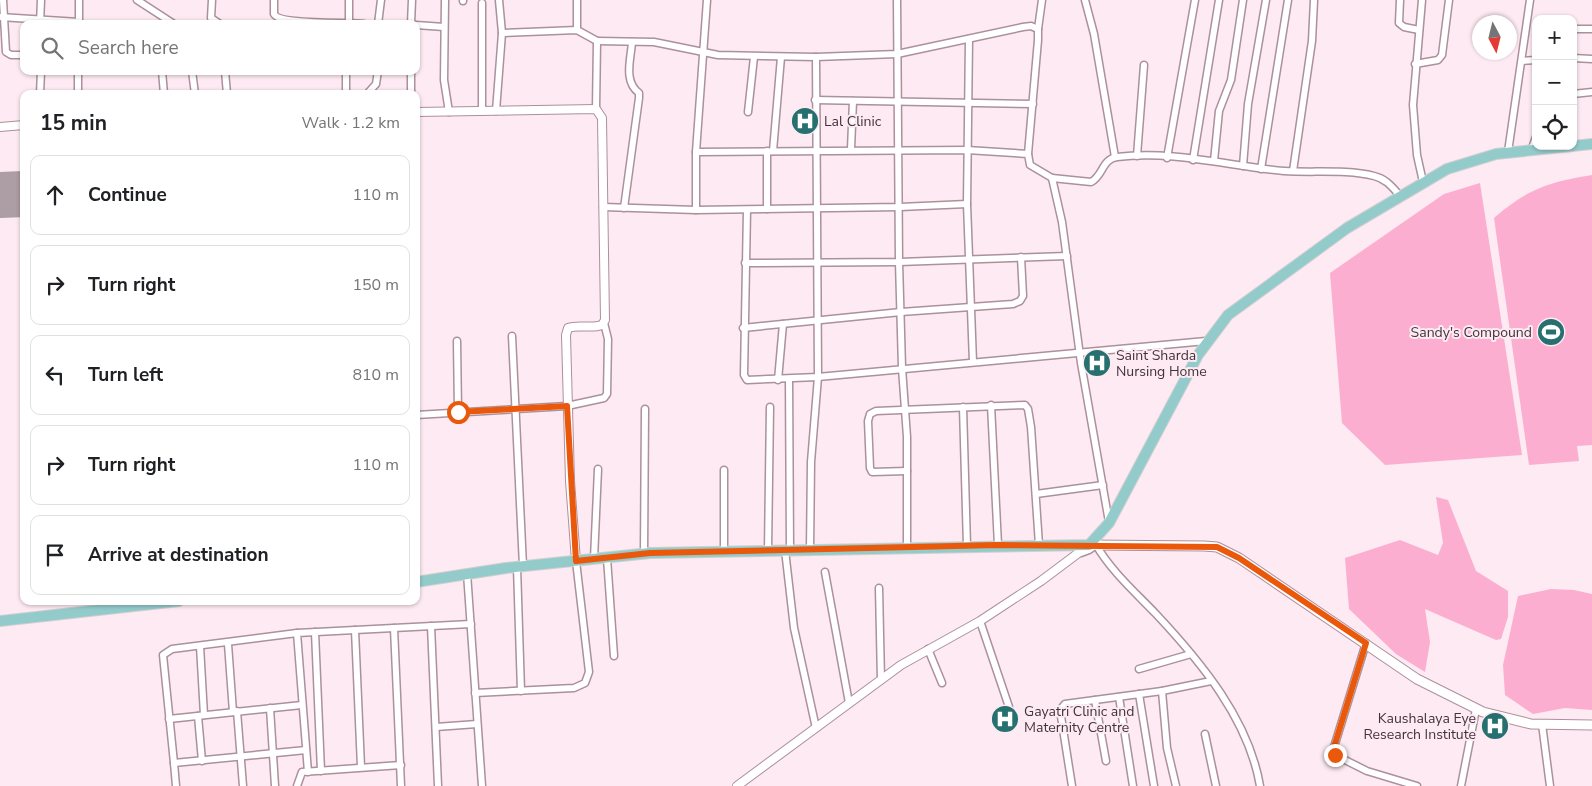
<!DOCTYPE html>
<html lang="en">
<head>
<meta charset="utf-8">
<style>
	body { margin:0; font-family:"Nunito Sans",sans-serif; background:#f6f6f6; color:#202124 }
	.controls { position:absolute; right:15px; top:15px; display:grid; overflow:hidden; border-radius:10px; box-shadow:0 1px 4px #0004 }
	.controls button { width:45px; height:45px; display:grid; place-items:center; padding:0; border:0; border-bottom:1px solid #e0e0e0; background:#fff; color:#202124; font:25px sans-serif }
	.compass { position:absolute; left:1472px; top:15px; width:45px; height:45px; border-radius:50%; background:#fff; box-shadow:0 1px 4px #0004; rotate:173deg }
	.stop { position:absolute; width:15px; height:15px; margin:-11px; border:4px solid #ea580c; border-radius:50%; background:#fff }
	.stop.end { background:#ea580c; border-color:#fff; box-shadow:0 1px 5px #0008 }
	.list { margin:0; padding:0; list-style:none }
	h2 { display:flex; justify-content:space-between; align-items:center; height:65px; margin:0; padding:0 20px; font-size:21px }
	h2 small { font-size:16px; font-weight:400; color:#757577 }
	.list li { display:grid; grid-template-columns:32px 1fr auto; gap:15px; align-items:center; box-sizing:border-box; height:80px; margin:0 10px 10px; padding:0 10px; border:1px solid #e0e0e0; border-radius:10px }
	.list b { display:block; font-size:19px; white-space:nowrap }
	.list em { font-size:16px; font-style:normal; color:#757577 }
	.icon { flex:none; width:28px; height:28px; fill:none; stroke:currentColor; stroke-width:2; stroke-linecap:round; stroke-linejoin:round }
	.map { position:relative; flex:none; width:1592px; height:786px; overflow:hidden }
	.search { position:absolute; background:#fff; box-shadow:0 1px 4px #0004; left:20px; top:20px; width:400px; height:55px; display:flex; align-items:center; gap:12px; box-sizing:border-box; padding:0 18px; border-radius:10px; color:#757577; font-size:19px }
	.panel { position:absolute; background:#fff; box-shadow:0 1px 4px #0004; left:20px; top:90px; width:400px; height:515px; border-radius:10px }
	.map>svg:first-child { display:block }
</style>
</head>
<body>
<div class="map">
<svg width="1592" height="786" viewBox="0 0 1592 786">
	<rect width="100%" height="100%" fill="#fdeaf2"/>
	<g fill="#fcaed1">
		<path d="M1592,175V445L1577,446L1579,461L1529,465L1494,218C1528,189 1548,182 1592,175Z"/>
		<polygon points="1480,183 1522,455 1385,465 1342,423 1330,273 1444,194"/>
		<polygon points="1436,497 1448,500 1476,571 1508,591 1508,617 1501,639 1496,640 1425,609 1430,642 1425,672 1396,654 1349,609 1345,558 1400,540 1438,555 1443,543"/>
		<polygon points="1551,589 1574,590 1592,594 1592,710 1565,708 1533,714 1505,695 1503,665 1518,596"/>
	</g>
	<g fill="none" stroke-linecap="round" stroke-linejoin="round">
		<polyline stroke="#ad9da4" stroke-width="46" points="0,195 24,194"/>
		<defs>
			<g id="minor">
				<polyline points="3,0 6,52 11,55 24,55"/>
				<polyline points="137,0 174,24"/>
				<polyline points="212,0 211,18 220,24"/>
				<path d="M274,0V14C279,25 350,22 364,24"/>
				<polyline points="349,0 349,24"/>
				<polyline points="445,0 444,80 449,112"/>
				<polyline points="463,0 463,1"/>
				<polyline points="577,0 577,30"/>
				<polyline points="707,0 696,152 696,210 900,207 967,204"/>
				<polyline points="897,0 899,262 902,368 907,437 907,547"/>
				<polyline points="1085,0 1094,34 1115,157"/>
				<polyline points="1400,0 1399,23 1404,27 1419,30"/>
				<polyline points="1422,0 1413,105 1417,155 1423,182"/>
				<polyline points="0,17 79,22"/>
				<polyline points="40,24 41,0"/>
				<polyline points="79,24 79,0"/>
				<polyline points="378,24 381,0"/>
				<polyline points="411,24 412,0"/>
				<polyline points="416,25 444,27"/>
				<polyline points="1038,29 1042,0"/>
				<polyline points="1573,29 1592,29"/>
				<polyline points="502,33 577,30 597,41 596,109"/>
				<polyline points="969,39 967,204 973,362"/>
				<polyline points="597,41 654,42 718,55 816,57"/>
				<polyline points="1573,58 1592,59"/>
				<polyline points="1522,61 1536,60"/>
				<polyline points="1415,64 1438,60 1442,55 1449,0"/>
				<polyline points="162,71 164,94"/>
				<polyline points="192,71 195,94"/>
				<polyline points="225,71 227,94"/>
				<polyline points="40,94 41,71"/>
				<polyline points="78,94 78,71"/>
				<polyline points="346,94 346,71"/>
				<polyline points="367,94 376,84 378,71"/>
				<polyline points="411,94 411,71"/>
				<polyline points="1573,94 1592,92"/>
				<polyline points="815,100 1033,104"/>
				<polyline points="482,111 482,3"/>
				<polyline points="496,111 502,33 499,0"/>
				<polyline points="748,112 754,57"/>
				<polyline points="851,149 853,101"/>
				<polyline points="767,151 767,209"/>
				<polyline points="773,151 781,57"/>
				<polyline points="1531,151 1536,137"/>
				<polyline points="696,152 967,150 1028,154 1030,165 1052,178 1062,222 1081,363 1109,522"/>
				<polyline points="1508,152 1530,0"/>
				<polyline points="1137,156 1144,65"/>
				<polyline points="1167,158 1195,0"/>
				<polyline points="1193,160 1219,0"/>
				<polyline points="1214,161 1219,111 1231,80 1243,0"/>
				<polyline points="1243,166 1248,104 1266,0"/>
				<polyline points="1261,169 1288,0"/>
				<polyline points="1293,171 1312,41 1314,0"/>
				<path d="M1052,178L1091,182C1103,176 1102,159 1117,157C1172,150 1229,166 1284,171C1313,173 1346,169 1374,176C1387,179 1393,188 1401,197"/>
				<polyline points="603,207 696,210"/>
				<path d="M624,208L639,98V93C623,81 631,59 632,42"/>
				<polyline points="747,210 744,375 747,380 818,377 1206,341"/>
				<polyline points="745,263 899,262 1067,256"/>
				<polyline points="743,328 901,312 1013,304 1020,301 1023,296 1021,257"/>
				<polyline points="512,336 523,566"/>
				<polyline points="457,341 458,412"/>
				<polyline points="789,379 790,550"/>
				<polyline points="778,380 783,324"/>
				<polyline points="991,405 998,545"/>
				<polyline points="963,407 967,546"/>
				<polyline points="416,415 567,406 604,398 607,394 608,339 604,323"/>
				<polyline points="724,470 724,552"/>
				<polyline points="907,471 872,472 870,468 868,421 870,414 876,411 1025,405 1028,409 1031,427 1039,545"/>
				<polyline points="1036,494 1103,485"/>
				<polyline points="768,550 770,407"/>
				<polyline points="785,550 794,628 816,728"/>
				<polyline points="810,550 811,462 818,377 816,57 897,54 1023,27 1031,26 1038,29 1038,40 1028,154"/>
				<path d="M1081,553L1089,550L1096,545C1112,572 1135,592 1156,614C1201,662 1249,720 1260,786"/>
				<polyline points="644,554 645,409"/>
				<polyline points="607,558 614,656"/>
				<polyline points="594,559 598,469"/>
				<polyline points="517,567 521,691"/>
				<polyline points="825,572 849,703"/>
				<polyline points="467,573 482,786"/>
				<polyline points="879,588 881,680"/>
				<polyline points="980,621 1009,707"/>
				<polyline points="431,626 438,786"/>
				<polyline points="394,628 401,786"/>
				<polyline points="355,630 361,767"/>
				<polyline points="315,632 321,771"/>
				<polyline points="297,633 172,649 163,655 174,763 306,750"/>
				<polyline points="1366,643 1334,747 1335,755 1367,771 1417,786"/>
				<polyline points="228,644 233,712"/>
				<polyline points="200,646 204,715"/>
				<polyline points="928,649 942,683"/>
				<polyline points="1139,669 1191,654"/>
				<polyline points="1162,691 1167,748 1176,786"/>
				<polyline points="475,693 574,688 585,683 589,672 576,561"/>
				<polyline points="1139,694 1154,786"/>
				<polyline points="1119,697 1133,786"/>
				<polyline points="1095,700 1106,761"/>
				<polyline points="270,708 275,786"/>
				<polyline points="237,711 243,786"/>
				<polyline points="198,716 202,761"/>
				<polyline points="169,719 302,705"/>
				<polyline points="1542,724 1550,786"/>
				<polyline points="436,727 477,724"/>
				<polyline points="1205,734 1216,786"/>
				<polyline points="174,763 176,786"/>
				<polyline points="308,772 297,633 471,624"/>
				<polyline points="297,786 302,772 401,765"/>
				<polyline points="1072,786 1060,710 1065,704 1162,691 1211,681"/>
				<polyline points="1461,786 1476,709"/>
			</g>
			<g id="tertiary">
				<path d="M416,112L596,109L602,118L605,320L602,325C591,329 579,324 568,328L566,335L570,481L576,561"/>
				<polyline points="0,127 24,125"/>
				<polyline points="737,786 901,665 980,621 1041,581 1089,545"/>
			</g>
			<polyline id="secondary" points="1089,545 1204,546 1217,547 1239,558 1417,679 1483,712 1531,724 1592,725"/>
			<g id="primary">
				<polyline points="416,582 506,568 650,553 1089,545 1109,523 1198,355 1228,315 1347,228 1447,169 1496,154 1592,144"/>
				<polyline points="0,621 179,601"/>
			</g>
		</defs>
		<use href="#minor" stroke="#ac909c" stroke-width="9"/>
		<use href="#tertiary" stroke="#ac909c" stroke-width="10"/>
		<use href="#secondary" stroke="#ac909c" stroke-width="11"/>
		<use href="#primary" stroke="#d1cfd0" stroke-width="12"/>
		<use href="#minor" stroke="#fff" stroke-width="6"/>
		<use href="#tertiary" stroke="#fff" stroke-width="8"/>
		<use href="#secondary" stroke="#fff" stroke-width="9"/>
		<use href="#primary" stroke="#93cbcb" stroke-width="10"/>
	</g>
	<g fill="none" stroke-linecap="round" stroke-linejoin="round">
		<polyline stroke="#ea580c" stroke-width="6" points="458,412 567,406 576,561 650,553 998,545 1217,547 1239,558 1366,643 1334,747 1335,755"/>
	</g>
	<defs>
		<symbol id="hospital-disc" viewBox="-11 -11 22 22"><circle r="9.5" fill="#267070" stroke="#fdeaf2"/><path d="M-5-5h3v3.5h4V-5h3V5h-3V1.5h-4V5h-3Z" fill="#fff"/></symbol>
		<symbol id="stadium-disc" viewBox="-11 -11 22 22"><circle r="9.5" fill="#267070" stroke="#fdeaf2"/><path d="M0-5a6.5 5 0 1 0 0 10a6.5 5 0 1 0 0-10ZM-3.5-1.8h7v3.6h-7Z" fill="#fff"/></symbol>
	</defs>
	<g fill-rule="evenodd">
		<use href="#hospital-disc" x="789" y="105" width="32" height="32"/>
		<use href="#stadium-disc" x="1535" y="316" width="32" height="32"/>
		<use href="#hospital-disc" x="1081" y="347" width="32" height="32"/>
		<use href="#hospital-disc" x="989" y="703" width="32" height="32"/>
		<use href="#hospital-disc" x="1479" y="710" width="32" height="32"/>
	</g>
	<g text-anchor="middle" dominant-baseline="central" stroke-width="4" stroke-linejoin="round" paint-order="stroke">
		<g font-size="14" fill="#41353a" stroke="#fdeaf2" text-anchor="start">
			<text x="824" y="121">Lal Clinic</text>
			<text x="1532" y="332" text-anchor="end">Sandy's Compound</text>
			<text x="1116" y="355">Saint Sharda<tspan x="1116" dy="16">Nursing Home</tspan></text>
			<text x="1024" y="711">Gayatri Clinic and<tspan x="1024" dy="16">Maternity Centre</tspan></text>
			<text x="1476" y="718" text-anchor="end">Kaushalaya Eye<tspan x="1476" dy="16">Research Institute</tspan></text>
		</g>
	</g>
</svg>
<div class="controls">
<button>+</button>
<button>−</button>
<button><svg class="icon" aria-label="locate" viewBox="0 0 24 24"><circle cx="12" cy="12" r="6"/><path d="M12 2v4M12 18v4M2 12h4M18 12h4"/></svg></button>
</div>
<svg class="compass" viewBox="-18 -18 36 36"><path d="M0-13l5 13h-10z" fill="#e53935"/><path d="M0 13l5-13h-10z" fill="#757577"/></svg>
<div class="stop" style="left:458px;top:412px"></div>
<div class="stop end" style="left:1335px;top:755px"></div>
<div class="search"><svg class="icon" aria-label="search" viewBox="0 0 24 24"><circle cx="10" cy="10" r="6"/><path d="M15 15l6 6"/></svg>Search here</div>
<section class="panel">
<h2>15 min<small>Walk · 1.2 km</small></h2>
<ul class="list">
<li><svg class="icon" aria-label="ahead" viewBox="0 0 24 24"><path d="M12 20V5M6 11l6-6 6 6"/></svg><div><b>Continue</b></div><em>110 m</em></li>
<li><svg class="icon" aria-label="right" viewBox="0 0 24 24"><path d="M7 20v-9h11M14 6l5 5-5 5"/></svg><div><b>Turn right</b></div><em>150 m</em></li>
<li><svg class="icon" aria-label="left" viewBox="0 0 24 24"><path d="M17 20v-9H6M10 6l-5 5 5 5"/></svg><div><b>Turn left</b></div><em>810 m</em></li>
<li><svg class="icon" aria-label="right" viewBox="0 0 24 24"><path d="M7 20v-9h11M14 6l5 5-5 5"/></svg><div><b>Turn right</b></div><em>110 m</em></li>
<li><svg class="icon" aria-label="arrive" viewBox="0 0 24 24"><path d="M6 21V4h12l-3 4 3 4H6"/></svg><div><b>Arrive at destination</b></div></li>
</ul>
</section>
</div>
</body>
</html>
